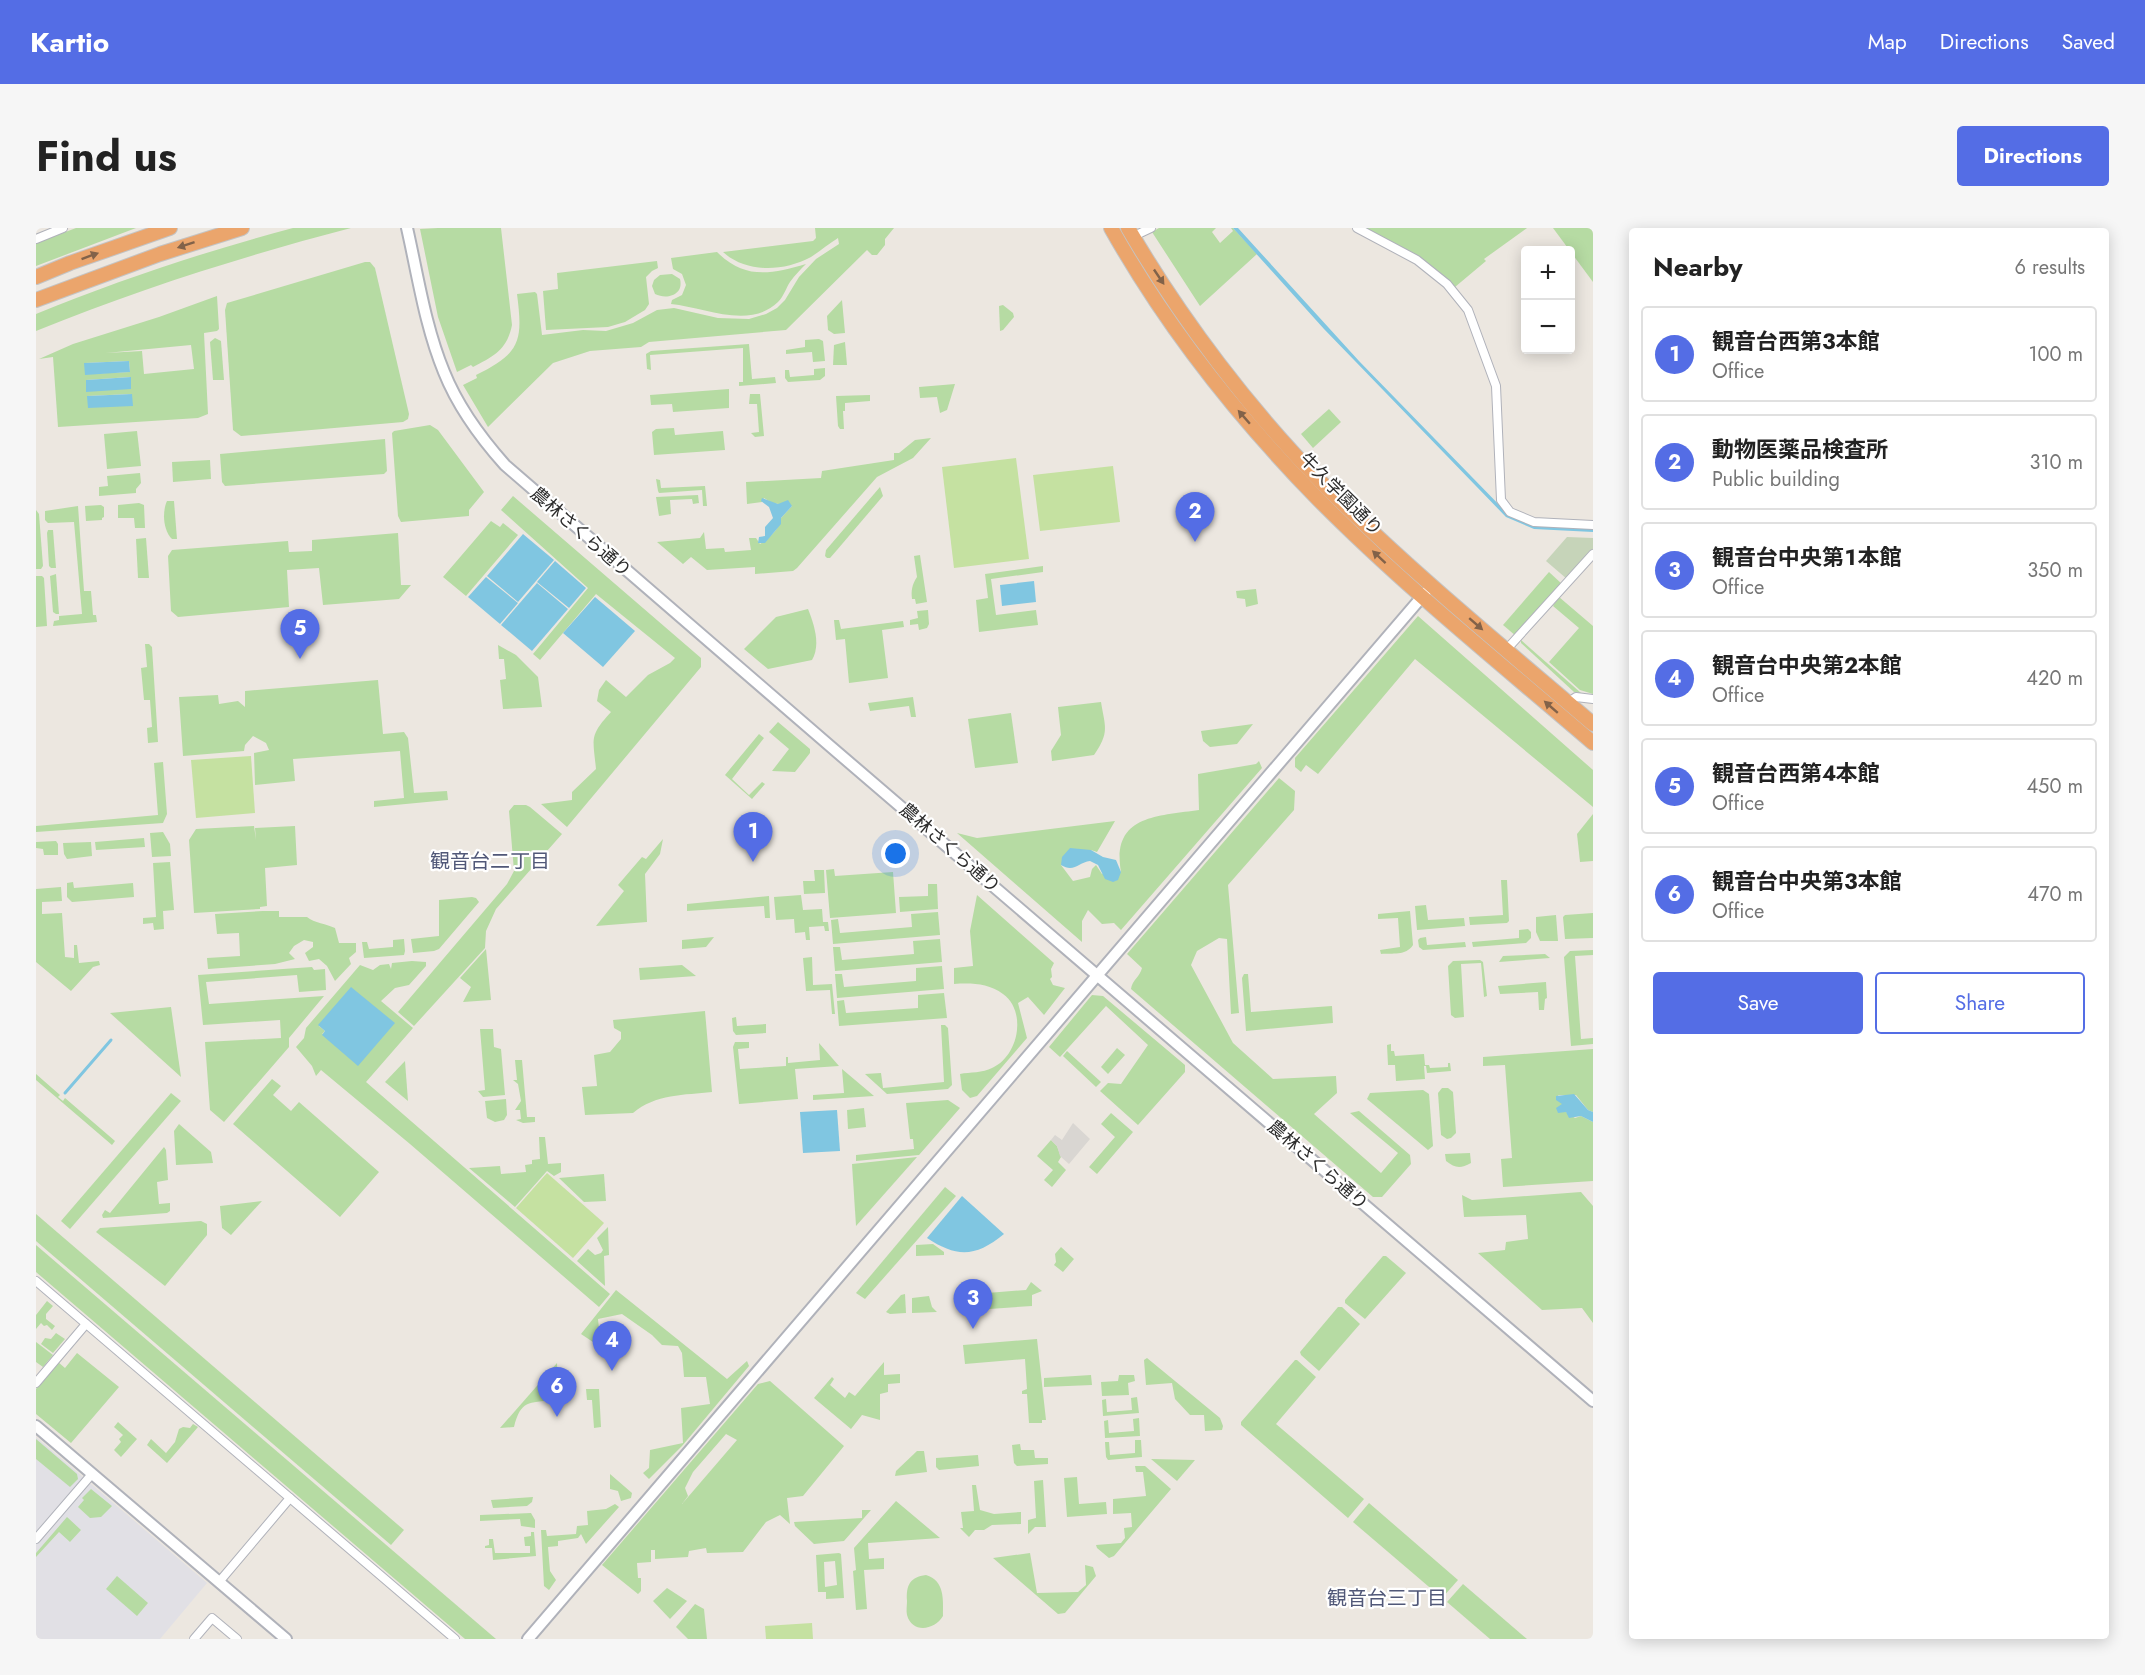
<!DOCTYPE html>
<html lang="en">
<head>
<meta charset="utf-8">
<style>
	body { margin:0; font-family:Jost,"Noto Sans JP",sans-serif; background:#f6f6f6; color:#222 }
	.controls { position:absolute; right:18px; top:18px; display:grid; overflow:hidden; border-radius:6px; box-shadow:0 3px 15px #0003 }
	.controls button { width:54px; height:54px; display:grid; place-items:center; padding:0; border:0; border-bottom:2px solid #e0e0e0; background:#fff; color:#222; font:30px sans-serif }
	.you { position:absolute; left:860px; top:626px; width:21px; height:21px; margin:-15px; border:4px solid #fff; border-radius:50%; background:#1a73e8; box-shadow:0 0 0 9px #1a73e833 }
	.badge { display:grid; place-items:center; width:39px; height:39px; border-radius:50%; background:#546de5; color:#fff; font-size:20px; font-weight:700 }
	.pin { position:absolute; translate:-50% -50px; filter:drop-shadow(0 2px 3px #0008) }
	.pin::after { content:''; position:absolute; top:32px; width:21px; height:18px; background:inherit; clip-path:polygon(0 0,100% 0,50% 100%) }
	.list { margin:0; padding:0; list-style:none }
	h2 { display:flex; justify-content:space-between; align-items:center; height:78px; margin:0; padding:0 24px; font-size:26px }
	h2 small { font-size:20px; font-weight:400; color:#767676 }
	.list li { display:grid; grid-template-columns:39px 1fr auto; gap:18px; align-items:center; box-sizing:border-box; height:96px; margin:0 12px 12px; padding:0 12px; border:2px solid #e0e0e0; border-radius:6px }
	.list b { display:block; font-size:22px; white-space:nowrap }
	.list p { margin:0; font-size:20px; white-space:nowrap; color:#767676 }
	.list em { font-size:20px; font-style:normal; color:#767676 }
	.actions { display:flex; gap:12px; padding:18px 24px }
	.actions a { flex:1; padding:14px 0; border:2px solid #546de5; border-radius:6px; text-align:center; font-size:21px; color:#546de5 }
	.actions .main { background:#546de5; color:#fff }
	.map { position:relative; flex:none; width:1557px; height:1411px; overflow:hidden; border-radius:6px }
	header { display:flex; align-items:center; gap:36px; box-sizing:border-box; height:84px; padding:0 30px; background:#546de5; color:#fff }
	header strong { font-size:28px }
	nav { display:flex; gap:33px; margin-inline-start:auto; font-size:21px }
	.intro { display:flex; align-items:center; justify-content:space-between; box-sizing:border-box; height:144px; padding:0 36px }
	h1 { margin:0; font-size:42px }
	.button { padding:15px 27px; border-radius:6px; background:#546de5; color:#fff; font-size:21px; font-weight:700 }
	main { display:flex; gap:36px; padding:0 36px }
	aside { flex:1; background:#fff; border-radius:6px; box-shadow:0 3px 15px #0003 }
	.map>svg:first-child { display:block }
</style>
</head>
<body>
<header>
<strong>Kartio</strong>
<nav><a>Map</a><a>Directions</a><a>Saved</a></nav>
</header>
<div class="intro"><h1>Find us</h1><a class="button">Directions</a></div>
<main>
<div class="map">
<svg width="1557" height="1411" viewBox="0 0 1557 1411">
	<rect width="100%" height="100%" fill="#ece7e0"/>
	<polygon fill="#e1e0e5" points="0,1209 171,1355 124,1411 0,1411"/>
	<g fill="#b6dba3" fill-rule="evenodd">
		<polygon points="40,0 100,0 0,38 0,15"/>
		<path d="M257,0H315C208,28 103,61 0,103V86C83,52 170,23 257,0Z"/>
		<path d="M402,0H465L476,97C471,122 458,128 437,139L435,137L421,144L402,89L384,1Z"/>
		<path d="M779,0H858L849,11V17L841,27H836L831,22L750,102L613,114L605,119L554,123L517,135L452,199L427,157L441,150L440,147C485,125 487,113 481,66L499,64L501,66L506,107L547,102L570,103L597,95L621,82L638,80L682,90L713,91L730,86L741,80L749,72L763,49L780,31L803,16L802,10C794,15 784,23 775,29C747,44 710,45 687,24L777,13L780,10Z"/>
		<polygon points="1123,0 1180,0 1176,4 1184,15 1197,3 1195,0 1197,0 1221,26 1164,78 1116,4"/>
		<polygon points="1329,0 1491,0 1448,31 1450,33 1419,59 1374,24"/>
		<polygon points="1517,0 1557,0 1557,54"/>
		<path d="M681,24C709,52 735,46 770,36C764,42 759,47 754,54C750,60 748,68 742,74C713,102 668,79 635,76L636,72L646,67L650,57L646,46L637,41L635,30Z"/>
		<polygon points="621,33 622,40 616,43 610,49 613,76 609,82 589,94 572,99 510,102 507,63 522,61 521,45"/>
		<polygon points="329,34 334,34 339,40 373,186 372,191 367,194 205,208 197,202 189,82 191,75"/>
		<path d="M636,46L644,51C648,67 631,72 619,66L616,58L618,52L624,47Z"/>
		<path d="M181,68L183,101L181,103L168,105L172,186L162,190L22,199L17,129L3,131L37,116L123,89ZM155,117L158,141L108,146L106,123L70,125ZM93,133L94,144L49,146V135ZM94,149L95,161L50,152ZM95,166L96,178L51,168Z"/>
		<polygon points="806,72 809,105 798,106 792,102 791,88"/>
		<polygon points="967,77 977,85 978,89 967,102 964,103 963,78"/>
		<polygon points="179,110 185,113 188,152 177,152 174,114"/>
		<polygon points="783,111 787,113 789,133 777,134 776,124 750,126 750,122 769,119 769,112"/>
		<polygon points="809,114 811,137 797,137 798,117"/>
		<polygon points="713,116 716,151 739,149 740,155 703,158 703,154 707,154 707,120 614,127 615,142 611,141 610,126 615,123"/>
		<polygon points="789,140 789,148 784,152 752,154 749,150 749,142 753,142 754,149 778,147 778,141"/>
		<polygon points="919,156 911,182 904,185 901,169 884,170 883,159"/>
		<polygon points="693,161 693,180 637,184 636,176 615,177 614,167"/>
		<polygon points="714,166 724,166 728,208 719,209 715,205 723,204 721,176 713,176"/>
		<polygon points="834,167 834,173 809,175 809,183 807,183 808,201 804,201 802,198 800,168"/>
		<polygon points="1293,181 1305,194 1277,220 1265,206"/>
		<polygon points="394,197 402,202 448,264 433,282 433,288 365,294 362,288 356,205 358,203"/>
		<polygon points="638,200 639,207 687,203 689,222 618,227 616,204 620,201"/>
		<polygon points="101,203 105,238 71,241 68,206"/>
		<path d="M895,210L877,230L841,249L761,340L757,343L719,346V339L671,342L655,329L647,336L621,314L664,310L668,304L670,321L688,320L689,324L715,322L713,310H720L724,316C732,312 745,299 745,290L756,278L736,275L728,270L726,274L711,276L710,254L785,250L786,243L858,232V225H863L879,212Z"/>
		<polygon points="349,211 351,243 348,246 189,258 186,254 184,226"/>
		<polygon points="174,232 175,251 137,254 136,234"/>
		<polygon points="104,245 105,255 100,261 100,265 63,268 63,259 72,258 71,248"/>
		<polygon points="620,251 624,252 625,260 669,258 671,278 667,278 666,262 623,265 622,263"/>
		<polygon points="844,259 847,268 801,322 794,330 791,330 789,328 790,322"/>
		<polygon points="662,267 663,275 657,276 656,271 634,272 635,286 623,288 620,269"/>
		<path d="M477,268L665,430V439L531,599L505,576L536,572V564L560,541C557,510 553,508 575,484L561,473L563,462L570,452L590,469L612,447L634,435L639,430L560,366L504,432L497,426L552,360L465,282Z"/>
		<path d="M131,273H138L141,311H136C127,302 126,284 131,273Z"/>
		<polygon points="103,275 108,277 109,300 99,300 98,290 82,290 82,277"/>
		<polygon points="65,277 68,279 68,289 66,290 66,292 50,293 49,278"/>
		<polygon points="42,278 48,363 55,363 57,387 60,387 61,394 17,398 18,393 23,392 23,388 46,386 38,294 12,295 9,292 9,283"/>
		<polygon points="0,282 3,286 7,338 5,341 0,341"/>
		<polygon points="455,293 464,299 467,295 482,307 430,368 407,349"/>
		<polygon points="17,302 20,340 15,340 13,338 11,305 12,302"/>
		<polygon points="362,305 365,357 375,357 363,371 287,377 283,340 251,342 253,379 142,389 135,383 132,328 136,322 252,313 253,324 276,323 276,312"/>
		<polygon points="110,310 113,350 102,350 100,311"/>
		<path d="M884,327L891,374L880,376L879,371H876C875,362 876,357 881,349L878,328Z"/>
		<polygon points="1007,338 1007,344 955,351 960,387 1000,382 1002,397 943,404 940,372 952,370 949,346"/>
		<polygon points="1513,344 1526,356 1480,408 1467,397"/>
		<polygon points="20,346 23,386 20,386 17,384 14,348"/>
		<polygon points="0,348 6,348 8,350 11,398 0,399"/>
		<polygon points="1220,361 1222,376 1210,379 1209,371 1201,370 1200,363"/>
		<polygon points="1523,369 1557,398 1557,466 1544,462 1513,434 1543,400 1517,378"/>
		<path d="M772,381C778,396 785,417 776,432L732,441L708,421L740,389Z"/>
		<polygon points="892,382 893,396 891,400 883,402 882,396 874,397 874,392 882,390 881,383"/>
		<polygon points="1382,388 1557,542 1557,579 1379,431 1282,546 1270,537 1265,544 1259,539 1259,530"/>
		<polygon points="798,392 803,392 805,401 867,393 868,399 846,402 852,450 813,455 809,411 800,412"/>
		<polygon points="1485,412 1545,465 1538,464 1485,415"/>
		<polygon points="109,416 113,416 116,419 122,514 112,515 111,500 116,499 114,472 108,472 105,440 111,439"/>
		<polygon points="462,417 480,427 502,449 506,479 467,481 464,452 470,451 468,431 463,431"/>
		<polygon points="342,452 347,506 368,504 372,510 378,565 411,563 412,572 338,579 338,573 368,570 364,523 257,531 259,553 219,557 218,525 233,522 230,515 217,508 209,517 208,523 147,528 143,469 182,467 183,476 202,473 209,479 209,463"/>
		<polygon points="877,469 880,489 875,489 873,478 834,483 832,475"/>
		<path d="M1065,474C1069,499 1074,504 1058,527L1016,533L1015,523L1025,507L1022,479Z"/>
		<polygon points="975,485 982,535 939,540 932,491"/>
		<polygon points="742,494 774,521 774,525 759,544 736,543 753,521 733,504"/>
		<polygon points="1217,496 1201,516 1174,519 1167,513 1165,503"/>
		<polygon points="723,506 728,510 696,551 713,567 726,554 729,556 716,571 689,547"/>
		<path d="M1223,533L1226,540L1085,702L1078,695L1066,696L1052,682L1046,693V714L921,605L941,610L1079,593L1061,624L1055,622L1025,637L1037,653L1054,649L1056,641L1060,637L1066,646L1085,644C1075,587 1122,588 1163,582L1162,546L1220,536Z"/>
		<polygon points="127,534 131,586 127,595 0,604 0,598 122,587 118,535"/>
		<path d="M1243,550L1259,563L1258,582L1192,657L1203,785L1195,786L1191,711L1183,710L1161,723L1155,737L1197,815L1237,851L1300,848L1301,865L1278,886L1345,945L1362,925L1314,885L1323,883L1374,927L1375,936L1346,969H1337L1095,761C1096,752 1104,749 1106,740L1091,726Z"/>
		<polygon points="478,577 490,577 494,579 526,606 460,681 450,703 449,720 378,798 362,784 471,656 478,643 473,583"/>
		<polygon points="1557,586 1557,633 1544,634 1541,606"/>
		<polygon points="218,598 220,612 219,600 259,598 261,637 229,640 231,678 224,679 224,681 158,685 153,612 160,601"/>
		<polygon points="127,604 134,616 135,628 116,629 114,605"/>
		<polygon points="108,610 109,619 60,622 59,614"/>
		<polygon points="627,611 624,626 609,646 611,694 560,698 588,663 582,657 606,629 610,631"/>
		<polygon points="20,613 22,616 22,627 8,627 7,621 0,620 0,614"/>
		<polygon points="55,614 56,628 31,631 28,626 27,615"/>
		<polygon points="134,634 138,682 127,683 128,701 118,702 117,695 107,696 107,690 120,689 117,635"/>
		<polygon points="798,641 799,648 857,644 860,685 794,690 790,642"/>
		<polygon points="778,642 788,642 789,665 768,666 767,653 779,653"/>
		<polygon points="1465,652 1471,652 1473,693 1471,695 1434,697 1433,689 1467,687"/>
		<polygon points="37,654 38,660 97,655 98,669 36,674 31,669 31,655"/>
		<polygon points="892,656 901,656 902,681 864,684 863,669 892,668"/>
		<polygon points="25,659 26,673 6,674 6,686 26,685 29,729 38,730 38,717 41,717 43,735 63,733 64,737 57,739 35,763 0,734 0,661"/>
		<polygon points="765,667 767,682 786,681 787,694 792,694 793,703 789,703 788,698 773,699 774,712 770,712 769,704 759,705 758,691 740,692 738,669"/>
		<path d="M941,667L1018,735L1015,741L1016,749L1014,751L1017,757L1029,760L1008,787L992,769L982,775L991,810L941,868L934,870L926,862L924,846C934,844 947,845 956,840C983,828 991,783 967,766C952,755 935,755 918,756V740L937,738L934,703Z"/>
		<polygon points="733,668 734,690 729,690 728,678 651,683 651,676"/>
		<polygon points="436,669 440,670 443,674 403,721 398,723 377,725 375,711 403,708 403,672"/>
		<polygon points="1390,677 1392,692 1428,690 1429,698 1381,702 1379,678"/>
		<path d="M227,683H243V689H271C278,695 291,696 299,700L303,715H320V724L313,730L315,736L299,753L291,738L283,731L273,733L269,725L277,719V714L268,712L258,718L253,725L259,731L239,736L172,741L171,730L204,728L203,705L181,706L179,686Z"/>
		<path d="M1374,683L1377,717C1370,728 1356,725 1345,726L1344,722L1364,719L1362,690L1342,691V686Z"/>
		<polygon points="902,684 904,707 797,716 795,692 802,691 804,705 876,699 875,686"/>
		<polygon points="1557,685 1557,710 1529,711 1527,689 1529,687"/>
		<polygon points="1520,687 1522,713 1504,713 1500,704 1500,689"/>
		<polygon points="1492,701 1495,704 1495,710 1490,715 1437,719 1436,714 1483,710 1483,702"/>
		<polygon points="678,709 670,719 646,721 646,712"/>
		<polygon points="1390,709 1391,717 1429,714 1430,719 1387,722 1383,719 1382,712 1384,710"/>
		<polygon points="368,711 369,723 368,727 328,730 326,714 331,714 333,721 357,719 357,712"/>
		<polygon points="904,711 906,734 799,743 797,719 804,719 806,732 878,726 877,713"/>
		<polygon points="450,721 455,772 427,774 435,759 424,750"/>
		<polygon points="1557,722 1557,727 1539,728 1545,811 1557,810 1557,816 1535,818 1528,729 1534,723"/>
		<polygon points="1509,726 1514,730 1463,734 1467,728"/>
		<polygon points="776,729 777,757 796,756 799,786 796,786 794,762 770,763 767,730"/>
		<polygon points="1444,732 1447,734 1451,768 1448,769 1445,735 1425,736 1428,789 1419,790 1415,787 1412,738 1417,733"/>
		<path d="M376,733L390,734V738L373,757L359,760L345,773L377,800L330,854L574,1066L563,1079L374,916L285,842L280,848L276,838L260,819L268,810L270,800L324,737L337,742L344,737L353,736L355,741L356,735ZM358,795L286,806L289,803L283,798Z"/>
		<polygon points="646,737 660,748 604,752 603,740"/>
		<polygon points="906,738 908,761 801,770 799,746 806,746 808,759 880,753 880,740"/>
		<polygon points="276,739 278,742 289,741 290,762 263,764 261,747 170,754 173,776 288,768 253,810 253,819 188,894 174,882 169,814 245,810 244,792 167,797 162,747"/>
		<polygon points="1208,746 1212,746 1215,784 1296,778 1297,795 1210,803 1206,750"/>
		<polygon points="1510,754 1511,770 1509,771 1508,782 1503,782 1502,764 1464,766 1462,758"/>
		<polygon points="908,765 911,790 803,798 801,773 808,772 810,785 882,780 882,767"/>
		<polygon points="1056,767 1067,768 1149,837 1149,844 1102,897 1064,863 1072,855 1085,856 1112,817 1070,778 1024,829 1013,819"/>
		<polygon points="135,779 145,849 74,785"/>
		<path d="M669,783L676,864C649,867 619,866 597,885L549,887L546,859L561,858L558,827L574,824L585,811V804L578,800L577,792Z"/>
		<polygon points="700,789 701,798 730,796 730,805 700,807 697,803 696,790"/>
		<polygon points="905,797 909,797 912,800 916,857 912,861 851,866 829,846 845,845 847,860 908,854"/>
		<polygon points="444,801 457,801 458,819 465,821 469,867 447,869 442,863 449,862"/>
		<polygon points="699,814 713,814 713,820 702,821 704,841 750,838 750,829 752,829 752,835 784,832 783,815 803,838 759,841 762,871 703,876 697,819"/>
		<polygon points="1355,816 1355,823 1358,823 1359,828 1388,826 1389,837 1393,837 1394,840 1412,839 1412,835 1414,835 1415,843 1391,845 1390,838 1388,838 1389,851 1360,853 1359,837 1352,837 1351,817"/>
		<polygon points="1081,820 1089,827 1072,846 1065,839"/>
		<polygon points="1557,821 1557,884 1552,882 1540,867 1522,867 1527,876 1526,884 1530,884 1539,890 1545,888 1557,894 1557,953 1467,959 1465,931 1476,930 1469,837 1447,838 1447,829"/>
		<polygon points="1031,823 1065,854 1060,859 1027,828"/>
		<polygon points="479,832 486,832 491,889 499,889 499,894 487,895 480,892 485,891 484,882 479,882 485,873 482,856 477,852 481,852"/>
		<polygon points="369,833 372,873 349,854"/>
		<polygon points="806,841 838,868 777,872 777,867 808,865"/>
		<polygon points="0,846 24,867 22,869 27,873 29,870 79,913 76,917 0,852"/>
		<polygon points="236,851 245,858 237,867 255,883 263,874 343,944 304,989 197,896"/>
		<polygon points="1406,860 1412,860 1417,864 1420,905 1415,910 1411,911 1405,907 1402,865"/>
		<polygon points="1387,862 1393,866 1397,918 1392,922 1331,871 1334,865"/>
		<polygon points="135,865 145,873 34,1001 25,993"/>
		<polygon points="470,871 471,887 468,892 459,894 451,890 449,873"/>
		<polygon points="912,872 924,880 883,927 820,933 820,927 878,921 877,911 874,911 870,875"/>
		<polygon points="828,880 830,899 812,901 811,882"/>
		<polygon points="1075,885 1097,904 1061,946 1053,939 1079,909 1065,896"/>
		<polygon points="143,896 175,924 177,935 140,937 138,903"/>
		<polygon points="503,909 509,909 512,936 525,935 525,944 518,948 511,943 479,979 433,940 464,938 465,946 490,944 489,937 496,936 496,932 504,931"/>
		<polygon points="1015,912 1021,918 1025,929 1022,934 1030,942 1016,959 1008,952 1017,942 1001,928"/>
		<polygon points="128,919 130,922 132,952 121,954 123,976 134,975 134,983 131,985 67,990 66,987 69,982 74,985"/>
		<path d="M1434,925L1435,935C1424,941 1419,940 1410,933L1409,926Z"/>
		<polygon points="881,929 820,998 816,936"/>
		<polygon points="568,946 570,973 548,974 523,950"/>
		<polygon points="909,959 920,968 829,1071 820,1065"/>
		<polygon points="1545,964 1557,978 1557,1095 1546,1080 1506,1082 1442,1025 1469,1022 1470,1014 1492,1011 1490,987 1428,989 1426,967 1436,972"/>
		<polygon points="226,973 195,1007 186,1000 184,978"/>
		<polygon points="0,986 368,1302 355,1317 0,1013"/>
		<polygon points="165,993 171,996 171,1007 129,1058 60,1004 64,1000"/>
		<polygon points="572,999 573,1027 568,1028 569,1058 541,1033 552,1021 559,1027 565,1025 567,1022 561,1010"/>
		<polygon points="897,1016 908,1024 908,1027 880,1028 880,1017"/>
		<polygon points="0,1017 460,1411 429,1411 0,1044"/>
		<polygon points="1025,1019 1038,1031 1027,1044 1018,1037 1020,1034 1019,1026"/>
		<polygon points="1347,1028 1350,1028 1370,1045 1329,1091 1309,1075 1309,1072"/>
		<polygon points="995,1054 1006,1063 996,1067 996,1078 939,1082 946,1069 951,1065 990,1062"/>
		<polygon points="580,1062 691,1151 711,1133 713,1138 646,1218 613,1251 607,1245 613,1240 614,1222 647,1215 645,1180 674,1176 670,1149 648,1149 646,1125 642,1118 626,1117 616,1107 586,1086 562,1091 564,1110 557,1114 545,1106"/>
		<polygon points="869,1066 870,1085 854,1086 850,1084 865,1067"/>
		<polygon points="893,1068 896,1079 901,1084 876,1085 876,1070"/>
		<polygon points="11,1073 17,1078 10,1086 10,1091 19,1098 16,1102 11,1097 8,1098 5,1095 0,1101 0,1087"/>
		<polygon points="1302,1079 1306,1079 1324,1096 1283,1143 1265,1127 1264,1124"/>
		<polygon points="20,1105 29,1111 17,1125 5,1116 9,1110 15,1111"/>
		<polygon points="1001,1111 1010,1192 1006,1192 1006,1195 993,1195 991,1166 986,1166 986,1163 991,1161 989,1131 929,1136 927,1117"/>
		<polygon points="0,1114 17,1127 7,1139 0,1134"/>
		<polygon points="41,1125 83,1159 35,1215 0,1186 0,1161 22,1134 29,1140"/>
		<polygon points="1111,1130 1184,1190 1187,1198 1186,1202 1169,1203 1168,1187 1154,1187 1139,1171 1136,1155 1110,1157 1108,1132"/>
		<polygon points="1259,1132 1261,1132 1280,1149 1240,1196 1328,1271 1312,1290 1205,1197 1205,1194"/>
		<polygon points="848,1134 848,1147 864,1146 864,1155 852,1156 852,1164 844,1166 844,1192 826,1187 815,1201 778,1170 796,1149 798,1151 794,1157 809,1170 813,1164 819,1168"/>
		<path d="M521,1135L522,1163L518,1172C492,1175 485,1172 478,1199L464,1200Z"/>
		<polygon points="1055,1147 1056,1157 1008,1159 1008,1150"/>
		<polygon points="1083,1147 1098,1147 1099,1153 1092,1155 1093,1167 1066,1168 1065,1154 1082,1153"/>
		<path d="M734,1153L808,1218L767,1268L751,1270L754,1296L744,1287L730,1294L707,1324L671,1325L670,1320L653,1323L652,1329L619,1331V1322H615V1334L601,1335L602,1350H605V1363L602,1366L566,1337L722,1156ZM690,1206L701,1212L646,1276L652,1268L649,1260L657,1244Z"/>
		<polygon points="550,1161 563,1161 565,1199 558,1200 556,1172 551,1172"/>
		<polygon points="1101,1169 1103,1185 1067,1188 1066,1172 1070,1171 1071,1184 1096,1182 1095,1170"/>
		<polygon points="1103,1190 1104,1208 1069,1210 1068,1193 1072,1192 1073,1205 1098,1203 1097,1191"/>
		<polygon points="82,1194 101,1211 85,1229 78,1222 85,1214 83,1211 87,1207 78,1199"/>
		<polygon points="157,1196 162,1199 131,1235 111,1217 115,1211 130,1225 139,1214 143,1201 147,1199 154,1200"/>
		<polygon points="0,1211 41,1246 42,1251 34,1259 0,1231"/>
		<polygon points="1099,1212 1105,1212 1106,1229 1072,1232 1070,1229 1069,1214 1073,1214 1074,1227 1099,1225"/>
		<polygon points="984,1216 985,1222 998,1222 999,1230 1012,1230 1012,1236 981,1238 978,1235 976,1217"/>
		<polygon points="881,1223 888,1223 891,1244 859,1248 860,1243"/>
		<polygon points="942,1227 943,1238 903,1242 900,1239 900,1230"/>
		<polygon points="1115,1231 1159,1232 1141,1253"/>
		<polygon points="1099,1238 1109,1238 1135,1261 1078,1328 1073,1330 1061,1320 1060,1317 1085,1315 1089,1310 1088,1300 1096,1299 1095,1285 1077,1286 1077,1271 1110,1268 1107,1244 1100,1244"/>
		<polygon points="574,1246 596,1265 595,1270 585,1273 582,1263 574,1261"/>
		<polygon points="1041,1249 1043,1276 1070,1274 1071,1286 1031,1289 1028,1250"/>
		<polygon points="1007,1252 1010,1299 999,1299 992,1306 992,1292 1000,1290 998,1253"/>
		<polygon points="936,1257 940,1257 944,1282 958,1286 985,1284 985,1296 956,1297 948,1302 939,1302 933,1309 924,1300 927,1300 925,1284 938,1283"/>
		<polygon points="55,1261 76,1278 65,1289 54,1290 42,1279 48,1272 46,1270"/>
		<polygon points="497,1269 496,1274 491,1278 457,1280 455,1272"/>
		<polygon points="860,1273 904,1310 832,1315 833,1331 848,1330 848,1341 828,1342 831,1381 820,1382 817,1343 820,1342 818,1320"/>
		<polygon points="1333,1275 1422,1352 1406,1370 1317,1294"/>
		<polygon points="579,1276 583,1279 550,1316 545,1306 542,1310 522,1313 522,1318 512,1319 514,1343 520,1352 513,1362 508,1358 505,1302 510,1302 511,1308 540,1306 541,1298 552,1297 551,1283 570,1281"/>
		<polygon points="826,1282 835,1282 808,1313 778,1316 759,1298 758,1294 826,1290"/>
		<polygon points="495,1285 499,1292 499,1300 485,1298 484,1291 444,1293 444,1287"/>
		<polygon points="31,1289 45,1302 34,1314 23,1304 0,1329 0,1325"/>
		<polygon points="495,1304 498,1304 500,1328 457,1332 456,1320 449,1320 449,1318 453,1317 453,1311 457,1311 459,1325 494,1325 494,1318 489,1318 488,1309 495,1308"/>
		<path d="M803,1325L805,1326L808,1370L790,1371V1364H782L780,1327ZM799,1333L801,1357L789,1359L788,1334Z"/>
		<polygon points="994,1325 1001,1365 1042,1364 1050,1357 1049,1337 1057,1339 1060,1348 1029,1385 1022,1386 957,1330"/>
		<path d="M890,1347C909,1353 907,1371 907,1388C899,1402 876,1406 871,1387C870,1383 871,1377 871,1373C870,1357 874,1349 890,1347Z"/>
		<polygon points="81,1348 112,1375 101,1388 70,1361"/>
		<polygon points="1427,1356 1491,1411 1454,1411 1411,1374"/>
		<polygon points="631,1360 651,1373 634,1391 617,1373"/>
		<polygon points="659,1376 668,1381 671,1411 652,1411 640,1399"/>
	</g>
	<polygon fill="#c6d4b9" points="1531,309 1557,310 1557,321 1531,351 1510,333"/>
	<g fill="#c5e1a1">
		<polygon points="980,230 993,331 918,340 906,239"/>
		<polygon points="1077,238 1084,294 1004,303 997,247"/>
		<polygon points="215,528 219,585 160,590 155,532"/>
		<polygon points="511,945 568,995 537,1030 480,980"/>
		<polygon points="776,1395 777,1411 730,1411 729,1398"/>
	</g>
	<polygon fill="#d9d6d2" points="1037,895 1054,911 1033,936 1024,928 1021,918 1015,912 1019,907 1026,912"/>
	<g fill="#80c6e1">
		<polygon points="1197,0 1202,0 1323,133 1472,286 1498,298 1557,300 1557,304 1498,301 1470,289 1288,101"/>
		<polygon points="93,133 94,144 49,147 48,135"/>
		<polygon points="95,149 95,161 50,164 50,152"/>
		<polygon points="96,166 97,178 52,180 51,168"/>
		<polygon points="726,270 742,276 752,272 756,278 745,290 745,296 729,315 722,315 723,309 729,308 729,299 737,290 733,279 725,273"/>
		<polygon points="487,306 518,332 482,374 451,348"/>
		<polygon points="519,333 550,360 533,380 501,354"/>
		<polygon points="450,349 482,375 464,396 432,369"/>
		<polygon points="998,353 1000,374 966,378 964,357"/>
		<polygon points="501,355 532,381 496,423 465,397"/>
		<polygon points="559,369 599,403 567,439 527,405"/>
		<path d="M1034,620L1055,622L1067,629L1080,632L1085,644L1082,652L1077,654L1069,651L1062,637L1054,633C1043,634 1038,645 1025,637L1026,629Z"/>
		<polygon points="315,759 359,795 322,838 286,807 289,803 282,797"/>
		<polygon points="1538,866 1552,882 1557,884 1557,894 1545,888 1533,890 1530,884 1522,885 1520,880 1526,876 1520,872 1520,868"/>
		<polygon points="801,882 804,923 767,925 764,884"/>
		<path d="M926,968L968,1006C940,1029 921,1030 891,1010Z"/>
	</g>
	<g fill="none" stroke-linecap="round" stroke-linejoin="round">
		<polyline stroke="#80c6e1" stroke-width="3" points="29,865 75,812"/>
		<defs>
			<g id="street">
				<polyline points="1321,0 1381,32 1411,56 1432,82 1460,158 1465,272 1474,284 1498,294 1557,297"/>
				<polyline points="1096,9 1115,0"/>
				<polyline points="0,11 27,0"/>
				<polyline points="1470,422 1557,326"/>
				<polyline points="1531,475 1540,469 1557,471"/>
				<polyline points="0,1053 419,1411"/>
				<polyline points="0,1155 50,1096"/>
				<polyline points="0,1311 56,1246"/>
				<polyline points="183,1354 254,1270"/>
				<polyline points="158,1411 176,1390 201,1411"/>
			</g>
			<g id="secondary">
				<path d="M371,0C382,48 389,98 408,144C422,179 444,209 469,237L794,518L1557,1173"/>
				<polyline points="0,1198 250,1411"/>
				<polyline points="492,1411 1390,364"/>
			</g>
			<g id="highway">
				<path d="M1075,0C1130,98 1203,190 1281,270C1368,358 1464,435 1557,515"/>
				<path d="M1092,0C1144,90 1216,185 1290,259C1374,343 1467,419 1557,496"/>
				<polyline points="0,49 34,35 134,0"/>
				<polyline points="0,72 124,26 206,0"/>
			</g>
		</defs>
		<use href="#street" stroke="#b0b2ba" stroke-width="10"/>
		<use href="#secondary" stroke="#b0b2ba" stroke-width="14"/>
		<use href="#highway" stroke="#c4c4c4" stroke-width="16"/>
		<use href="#street" stroke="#fff" stroke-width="8"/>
		<use href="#secondary" stroke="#fff" stroke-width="10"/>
		<use href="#highway" stroke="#eba56c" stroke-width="14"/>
	</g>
	<defs><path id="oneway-solid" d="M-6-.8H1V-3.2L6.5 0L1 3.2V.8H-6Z" transform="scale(1.5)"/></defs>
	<g fill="#826249">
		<use href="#oneway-solid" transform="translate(150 17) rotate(162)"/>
		<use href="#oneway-solid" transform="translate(54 28) rotate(-20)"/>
		<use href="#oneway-solid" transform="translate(1123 49) rotate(56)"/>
		<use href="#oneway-solid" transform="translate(1208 189) rotate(-131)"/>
		<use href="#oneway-solid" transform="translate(1343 329) rotate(-137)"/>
		<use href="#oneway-solid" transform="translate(1440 396) rotate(41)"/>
		<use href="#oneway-solid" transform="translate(1515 479) rotate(-139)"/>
	</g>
	<g text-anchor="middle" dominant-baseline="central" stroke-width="4.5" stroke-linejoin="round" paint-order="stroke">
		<g font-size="18" fill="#2c2c2c" stroke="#fff">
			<text transform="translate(1305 266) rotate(45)">牛久学園通り</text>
			<text transform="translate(545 304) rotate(41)">農林さくら通り</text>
			<text transform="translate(914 620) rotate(41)">農林さくら通り</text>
			<text transform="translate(1282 937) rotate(41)">農林さくら通り</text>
		</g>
		<g font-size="20" fill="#515878" stroke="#fff">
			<text x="454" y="633">観音台二丁目</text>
			<text x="1351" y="1370">観音台三丁目</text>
		</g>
	</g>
</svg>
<div class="controls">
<button>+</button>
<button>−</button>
</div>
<div class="you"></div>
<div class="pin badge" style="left:717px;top:634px">1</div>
<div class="pin badge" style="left:1159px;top:314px">2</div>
<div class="pin badge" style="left:937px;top:1101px">3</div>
<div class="pin badge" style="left:576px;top:1143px">4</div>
<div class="pin badge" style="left:264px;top:431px">5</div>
<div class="pin badge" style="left:521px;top:1189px">6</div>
</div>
<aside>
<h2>Nearby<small>6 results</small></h2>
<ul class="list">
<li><span class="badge">1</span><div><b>観音台西第３本館</b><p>Office</p></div><em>100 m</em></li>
<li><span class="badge">2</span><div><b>動物医薬品検査所</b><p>Public building</p></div><em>310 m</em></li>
<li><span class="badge">3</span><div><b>観音台中央第１本館</b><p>Office</p></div><em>350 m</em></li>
<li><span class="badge">4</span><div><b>観音台中央第２本館</b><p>Office</p></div><em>420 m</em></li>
<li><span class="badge">5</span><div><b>観音台西第４本館</b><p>Office</p></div><em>450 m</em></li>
<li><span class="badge">6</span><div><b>観音台中央第３本館</b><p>Office</p></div><em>470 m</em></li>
</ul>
<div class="actions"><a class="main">Save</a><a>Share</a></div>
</aside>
</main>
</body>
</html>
